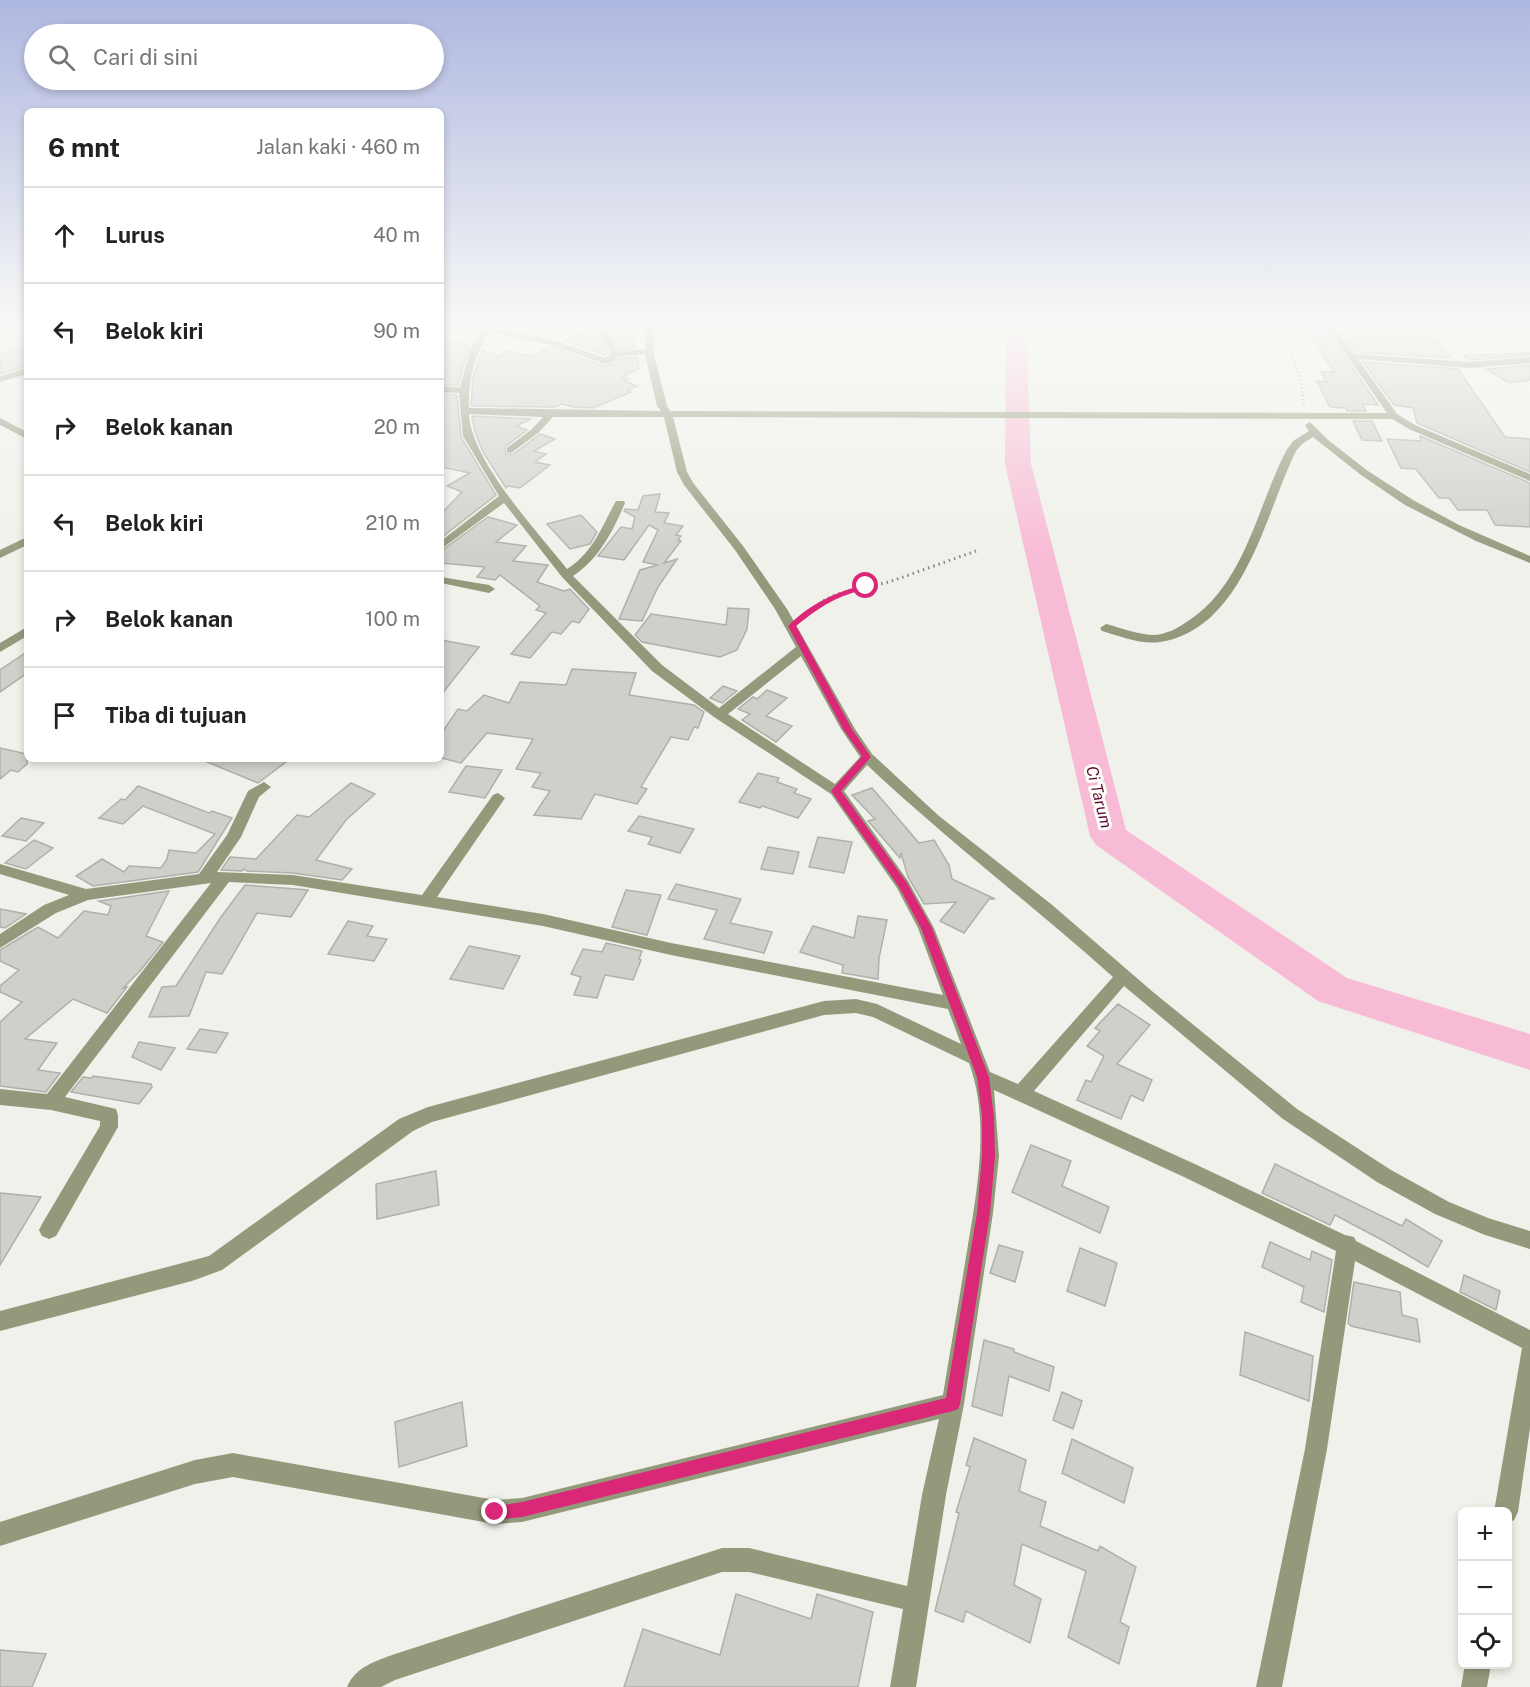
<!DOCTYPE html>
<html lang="id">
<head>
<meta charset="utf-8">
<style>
	body { margin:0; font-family:"Public Sans",sans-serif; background:#f2f2f2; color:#222 }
	.controls { position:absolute; right:18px; bottom:18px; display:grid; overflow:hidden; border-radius:9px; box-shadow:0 3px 9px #0003 }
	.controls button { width:54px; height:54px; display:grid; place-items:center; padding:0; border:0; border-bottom:2px solid #e0e0e0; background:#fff; color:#222; font:30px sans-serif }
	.stop { position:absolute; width:18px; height:18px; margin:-14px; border:4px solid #db2777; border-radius:50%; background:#fff }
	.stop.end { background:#db2777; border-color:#fff; box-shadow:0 2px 6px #0008 }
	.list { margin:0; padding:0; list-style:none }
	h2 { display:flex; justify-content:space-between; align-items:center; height:78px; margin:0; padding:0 24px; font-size:26px }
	h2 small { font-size:20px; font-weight:400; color:#767676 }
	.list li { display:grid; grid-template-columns:39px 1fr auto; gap:18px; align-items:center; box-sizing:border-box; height:96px; padding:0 24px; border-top:2px solid #e0e0e0 }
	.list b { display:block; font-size:22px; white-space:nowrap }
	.list em { font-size:20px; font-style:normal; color:#767676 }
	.icon { flex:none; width:33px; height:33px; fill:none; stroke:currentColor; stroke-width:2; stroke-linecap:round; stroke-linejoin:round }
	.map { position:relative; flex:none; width:1530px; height:1687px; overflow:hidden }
	.search { position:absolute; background:#fff; box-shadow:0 3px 9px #0003; left:24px; top:24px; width:420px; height:66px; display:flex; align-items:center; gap:15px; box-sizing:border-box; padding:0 21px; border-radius:33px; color:#767676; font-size:22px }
	.panel { position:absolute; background:#fff; box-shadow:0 3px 9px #0003; left:24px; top:108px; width:420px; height:654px; border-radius:9px }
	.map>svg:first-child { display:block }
</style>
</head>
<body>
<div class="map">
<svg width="1530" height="1687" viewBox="0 0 1530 1687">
	<rect width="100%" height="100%" fill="#eff1ea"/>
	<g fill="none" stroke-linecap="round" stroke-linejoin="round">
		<polygon fill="#f8bbd5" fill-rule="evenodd" points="1006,324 1026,324 1031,464 1126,830 1347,978 1530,1034 1530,1070 1318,1001 1096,845 1090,836 1005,464"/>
	</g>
	<g fill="#cfd0ca" stroke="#aeb0a9" stroke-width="1.5">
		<polygon points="609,324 631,324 636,348 620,350 607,327"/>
		<polygon points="1304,324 1323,324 1378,405 1362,404 1366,411 1347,411 1346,408 1330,407 1317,381 1327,382 1321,372 1334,372"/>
		<polygon points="1336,324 1418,324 1438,341 1451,358 1355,352"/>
		<polygon points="594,328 608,352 605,355 564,341"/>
		<polygon points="441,338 469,346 458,386 441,384"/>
		<polygon points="27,346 27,366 0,374 0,354"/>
		<polygon points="551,347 604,366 616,363 618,359 637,357 639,368 622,377 629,379 624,381 637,386 628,390 631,392 593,408 573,407 562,404 555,407 471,406 473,378 482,351 499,356 506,351 531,356"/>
		<polygon points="1530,353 1530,355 1470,360 1463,356"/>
		<polygon points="1363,362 1458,369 1505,437 1530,439 1530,472 1417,423 1413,408 1394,405"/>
		<polygon points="1530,365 1530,380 1509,383 1486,369"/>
		<polygon points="441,394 457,395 461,437 496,495 441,538 441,514 462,492 447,486 470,473 441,467"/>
		<polygon points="472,416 531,419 516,426 527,430 506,446 505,453 512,455 540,434 555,439 534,451 546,454 535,462 550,465 520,488 508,486 506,488 483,452 475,432"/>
		<polygon points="1353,421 1372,421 1382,441 1362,440"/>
		<polygon points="1420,436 1530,483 1530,527 1495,525 1487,510 1458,510 1449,498 1439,498 1416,469 1401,468 1387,439 1421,441"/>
		<polygon points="660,494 655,512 669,513 664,523 683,526 676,535 681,536 678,540 681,541 664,563 677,559 658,587 642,621 619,619 640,570 658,565 643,562 658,530 649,525 624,560 598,556 621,527 632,529 635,517 624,511 625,509 638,510 643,496"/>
		<polygon points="581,515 597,532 590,544 570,549 547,524"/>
		<polygon points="488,517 517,525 496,542 526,546 513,561 548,565 537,582 564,591 570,589 589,609 579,623 572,621 561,634 552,632 530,658 511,654 546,613 536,610 540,606 500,575 495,580 477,577 485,567 441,563 441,551"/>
		<polygon points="728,608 749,609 747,629 737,650 720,657 642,642 635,635 651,614 726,625"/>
		<polygon points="441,640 479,647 441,695"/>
		<polygon points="27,652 27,673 0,692 0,670"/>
		<polygon points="572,669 636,673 629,695 694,705 704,712 698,728 694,727 688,740 671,737 641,787 647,789 637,804 595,794 581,819 534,815 550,791 532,787 541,773 516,769 533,739 487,733 461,763 441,758 441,734 458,709 467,711 484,695 509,703 520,682 566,685"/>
		<polygon points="723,686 737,691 722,703 710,698"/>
		<polygon points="767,690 787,698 766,716 792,726 776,742 742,720 750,714 738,709 753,697 757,699"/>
		<polygon points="0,748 27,754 27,764 18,772 11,770 0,779"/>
		<polygon points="200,759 290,759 258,783"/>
		<polygon points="466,766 502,770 485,798 449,792"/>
		<polygon points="758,773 779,778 777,782 797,789 794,793 811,799 798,818 762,806 760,808 739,802"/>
		<polygon points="351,783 375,794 346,820 316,860 352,869 342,880 293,873 247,871 244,869 242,871 221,870 230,857 256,859 297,815 309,817"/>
		<polygon points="138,786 209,813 212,811 232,818 198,872 93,886 76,876 102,859 124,872 129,866 161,868 167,859 169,850 196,853 215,834 143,806 123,824 99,818 121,799 125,800"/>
		<polygon points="872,788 919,843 934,840 949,865 952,879 995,899 989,899 964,933 940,921 956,902 924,904 908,877 901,853 900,858 868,821 875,819 852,795"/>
		<polygon points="639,816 694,829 680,853 648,844 652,837 628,831"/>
		<polygon points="21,818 44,823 26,841 2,836"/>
		<polygon points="818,837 852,842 844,873 809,867"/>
		<polygon points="34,840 53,848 26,869 5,863"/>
		<polygon points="768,847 799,852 793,874 761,869"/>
		<polygon points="676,884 741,899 730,923 772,932 764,953 704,939 717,910 668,899"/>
		<polygon points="245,885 308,890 291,917 257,913 222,974 206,972 189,1016 149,1017 162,987 176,986 221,917"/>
		<polygon points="626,890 661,895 647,935 612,927"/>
		<polygon points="169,891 146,936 163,942 140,971 123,988 127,987 107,1013 73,999 25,1039 57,1043 38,1070 60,1073 46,1092 0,1086 0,1022 22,1002 0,992 0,986 19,970 0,961 0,950 38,927 58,938 84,911 108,915 111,906 99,901"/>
		<polygon points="0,909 26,914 5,928 0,927"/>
		<polygon points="858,916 887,920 879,958 878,979 842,973 843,965 800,952 813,926 854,938"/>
		<polygon points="348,921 373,926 367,936 387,939 374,961 328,954"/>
		<polygon points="606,943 642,951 639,959 641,960 633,980 605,975 597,998 574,995 581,977 571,974 583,949 602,952"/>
		<polygon points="469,946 520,956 503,989 450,979"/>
		<polygon points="1118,1004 1150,1025 1117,1064 1152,1080 1143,1101 1131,1095 1121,1119 1077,1100 1086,1080 1091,1082 1104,1056 1087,1046 1100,1031 1095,1028"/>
		<polygon points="200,1029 228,1033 216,1053 187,1049"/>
		<polygon points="139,1042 175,1048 161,1070 132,1057"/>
		<polygon points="93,1076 151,1084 152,1087 139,1104 71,1092 83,1077 92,1078"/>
		<polygon points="1031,1145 1071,1161 1062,1186 1109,1207 1100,1233 1012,1192"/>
		<polygon points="1275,1164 1402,1226 1406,1219 1442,1241 1428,1267 1384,1241 1335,1215 1330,1225 1262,1193"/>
		<polygon points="436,1171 439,1205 377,1219 376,1184"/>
		<polygon points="0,1193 41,1197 0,1265"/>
		<polygon points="1270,1242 1310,1260 1312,1251 1332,1260 1324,1312 1301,1302 1304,1287 1262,1267"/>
		<polygon points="999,1245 1023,1252 1015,1282 990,1273"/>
		<polygon points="1080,1248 1117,1263 1105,1306 1067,1291"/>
		<polygon points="1464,1275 1500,1291 1496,1310 1460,1292"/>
		<polygon points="1354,1282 1400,1292 1402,1315 1417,1319 1420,1342 1351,1326 1348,1323"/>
		<polygon points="1245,1332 1313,1356 1309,1401 1240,1375"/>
		<polygon points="984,1340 1014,1349 1014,1352 1054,1367 1049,1391 1009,1376 1002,1416 972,1406"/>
		<polygon points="1062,1392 1082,1401 1073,1429 1053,1420"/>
		<polygon points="462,1402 467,1446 399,1467 395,1422"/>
		<polygon points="974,1438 1026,1460 1019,1491 1046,1502 1040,1526 1098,1551 1100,1546 1136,1567 1120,1622 1129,1627 1119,1664 1068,1637 1086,1571 1022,1544 1014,1585 1041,1599 1030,1643 966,1611 963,1622 935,1611 959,1513 956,1512 970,1467 966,1465"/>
		<polygon points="1072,1439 1133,1468 1124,1503 1062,1473"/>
		<polygon points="736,1594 811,1619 817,1594 873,1612 858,1687 624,1687 643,1629 720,1655"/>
		<polygon points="0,1650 46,1654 32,1687 0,1687"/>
	</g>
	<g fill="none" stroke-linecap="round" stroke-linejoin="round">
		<path stroke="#868783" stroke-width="2" stroke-dasharray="1 3" stroke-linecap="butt" d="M1264,324C1296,349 1299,367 1304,405"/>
		<polyline stroke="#868783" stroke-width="3" stroke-dasharray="1.5 4" stroke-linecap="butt" points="802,618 823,601 837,594 889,582 976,551"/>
		<g fill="#939a7c" fill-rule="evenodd">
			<path d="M487,324H495L493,327L556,341L605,358L611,353L596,327L598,324H607L604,327L619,352L645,349L647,324H655L653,351L667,406L670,411L1387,413L1325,324H1333L1354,354L1470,362L1530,357V363L1470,368L1358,359L1397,414L1415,425L1530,474V481L1409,429L1392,419L673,417L687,472L694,484L743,546L787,609L855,729L872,754L939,816L1051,904L1153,992L1297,1109L1391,1170L1449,1202L1488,1218L1530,1231V1249L1485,1235L1435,1214L1377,1182L1283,1119L1124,986L1034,1091L1197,1165L1345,1235L1354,1237L1356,1241L1530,1330V1428L1518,1512L1514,1520L1508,1523V1512H1494L1522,1348L1355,1261L1327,1449L1282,1687H1256L1305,1449L1336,1251L1184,1177L994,1090L999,1156L993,1213L964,1404L946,1495L916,1687H890L903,1609L749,1572H722L395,1680L381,1687H347C355,1667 376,1661 395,1654L722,1548H749L907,1586L922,1495L939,1419L522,1522L495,1524L233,1477L195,1484L0,1546V1522L195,1460L233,1453L495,1500L522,1498L943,1395C950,1351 958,1307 965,1263C975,1200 992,1125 969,1063L873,1017L856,1013L824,1015L432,1122L413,1131L222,1270L192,1281L0,1331V1311L209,1256L399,1119L428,1107L824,1001L856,999L877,1004L961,1044L948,1009L671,955L543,926L293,885L229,882L65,1097L116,1109L118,1115V1127L56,1236L49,1239L42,1236L39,1230L42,1224L100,1126V1121L51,1110L0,1105V1089L47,1094L211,883L88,900L56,913L0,948V934L44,905L69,895L0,874V864L86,889L199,874L227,835L248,791L264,782L271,787L259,797L241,837L217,872L293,875L422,895L493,795L498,793L505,798L437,897L543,914L671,943L943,995L918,928L897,888L831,794L714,717L652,671L562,577L504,503L441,549V541L499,496L463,436L459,393L441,392V386L460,388L471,346ZM490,332L551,345L605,364L615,361L617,357L645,354L657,406L661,411L469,408C468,382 474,353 490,332ZM469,414L543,417L532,429L507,448V452L511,453L538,433L553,417H664L677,472L684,485L735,550L775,609L796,647L719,708L662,665L573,576C599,559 613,531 625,503L624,501H616C602,526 593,553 567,569C538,532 471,461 469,414ZM801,656L841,729L860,757L835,784L728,714ZM867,765C946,839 1032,905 1113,977L1018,1084L990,1072L934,928L908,881L844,791Z"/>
			<polygon points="27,368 27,374 0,382 0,376"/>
			<polygon points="0,418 27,432 27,439 0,425"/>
			<path d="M1310,422L1328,440L1368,471L1413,500L1459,525L1530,556V563L1476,541L1405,505L1361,475L1313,437L1302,444L1296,451C1265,514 1244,629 1160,642C1141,645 1120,636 1102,631L1100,628L1106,624C1122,628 1138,635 1155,635C1166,634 1176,629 1185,623C1245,586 1256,509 1286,451L1293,441L1309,431L1305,425Z"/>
			<polygon points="27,537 27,545 0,558 0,550"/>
			<polygon points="441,577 489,585 495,589 489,593 441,583"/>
			<polygon points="27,627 27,636 0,652 0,643"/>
			<polygon points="1465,1664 1491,1664 1487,1687 1461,1687"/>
		</g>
	</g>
	<linearGradient id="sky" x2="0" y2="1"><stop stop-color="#aeb7e0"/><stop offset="0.58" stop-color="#f8f9f6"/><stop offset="1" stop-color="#f8f9f6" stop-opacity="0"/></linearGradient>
	<rect width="1530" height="560" fill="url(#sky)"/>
	<path fill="#db2777" d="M866,584L870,586L869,588C835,597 824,604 796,626L852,729L871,757L841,791L907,883L932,928L989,1077L994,1117L995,1156L990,1213L960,1404L958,1409L953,1411L522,1517L495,1520L490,1518L487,1512L490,1507L522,1502L946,1398L977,1213L982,1156V1117L977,1077L921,928L899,887L831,791L862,756L843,729L788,626C811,603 836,592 866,584Z"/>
	<g text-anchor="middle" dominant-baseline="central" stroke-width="6" stroke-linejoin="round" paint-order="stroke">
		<g font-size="16" font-style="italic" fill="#610a3d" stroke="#fcfef7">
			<text transform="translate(1099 797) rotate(76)">Ci Tarum</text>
		</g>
	</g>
</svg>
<div class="controls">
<button>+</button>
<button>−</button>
<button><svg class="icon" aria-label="locate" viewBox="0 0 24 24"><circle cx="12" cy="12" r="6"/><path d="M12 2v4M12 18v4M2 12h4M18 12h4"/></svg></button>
</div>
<div class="stop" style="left:866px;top:586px"></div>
<div class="stop end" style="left:495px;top:1512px"></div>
<div class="search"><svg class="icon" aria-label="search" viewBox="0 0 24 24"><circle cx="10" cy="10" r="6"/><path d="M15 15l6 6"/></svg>Cari di sini</div>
<section class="panel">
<h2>6 mnt<small>Jalan kaki · 460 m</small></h2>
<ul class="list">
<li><svg class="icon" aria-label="ahead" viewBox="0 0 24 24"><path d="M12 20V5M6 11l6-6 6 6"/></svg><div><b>Lurus</b></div><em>40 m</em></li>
<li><svg class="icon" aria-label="left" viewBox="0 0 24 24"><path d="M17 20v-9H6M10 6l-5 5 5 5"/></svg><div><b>Belok kiri</b></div><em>90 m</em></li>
<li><svg class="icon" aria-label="right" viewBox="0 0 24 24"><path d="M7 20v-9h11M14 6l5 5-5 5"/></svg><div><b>Belok kanan</b></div><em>20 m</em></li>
<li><svg class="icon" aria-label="left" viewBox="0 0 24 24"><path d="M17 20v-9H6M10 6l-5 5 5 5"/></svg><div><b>Belok kiri</b></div><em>210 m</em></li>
<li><svg class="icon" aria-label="right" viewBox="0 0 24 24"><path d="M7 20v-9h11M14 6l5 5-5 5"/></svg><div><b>Belok kanan</b></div><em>100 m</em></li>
<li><svg class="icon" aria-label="arrive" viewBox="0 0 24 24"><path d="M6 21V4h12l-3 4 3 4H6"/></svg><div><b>Tiba di tujuan</b></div></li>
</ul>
</section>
</div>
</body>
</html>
